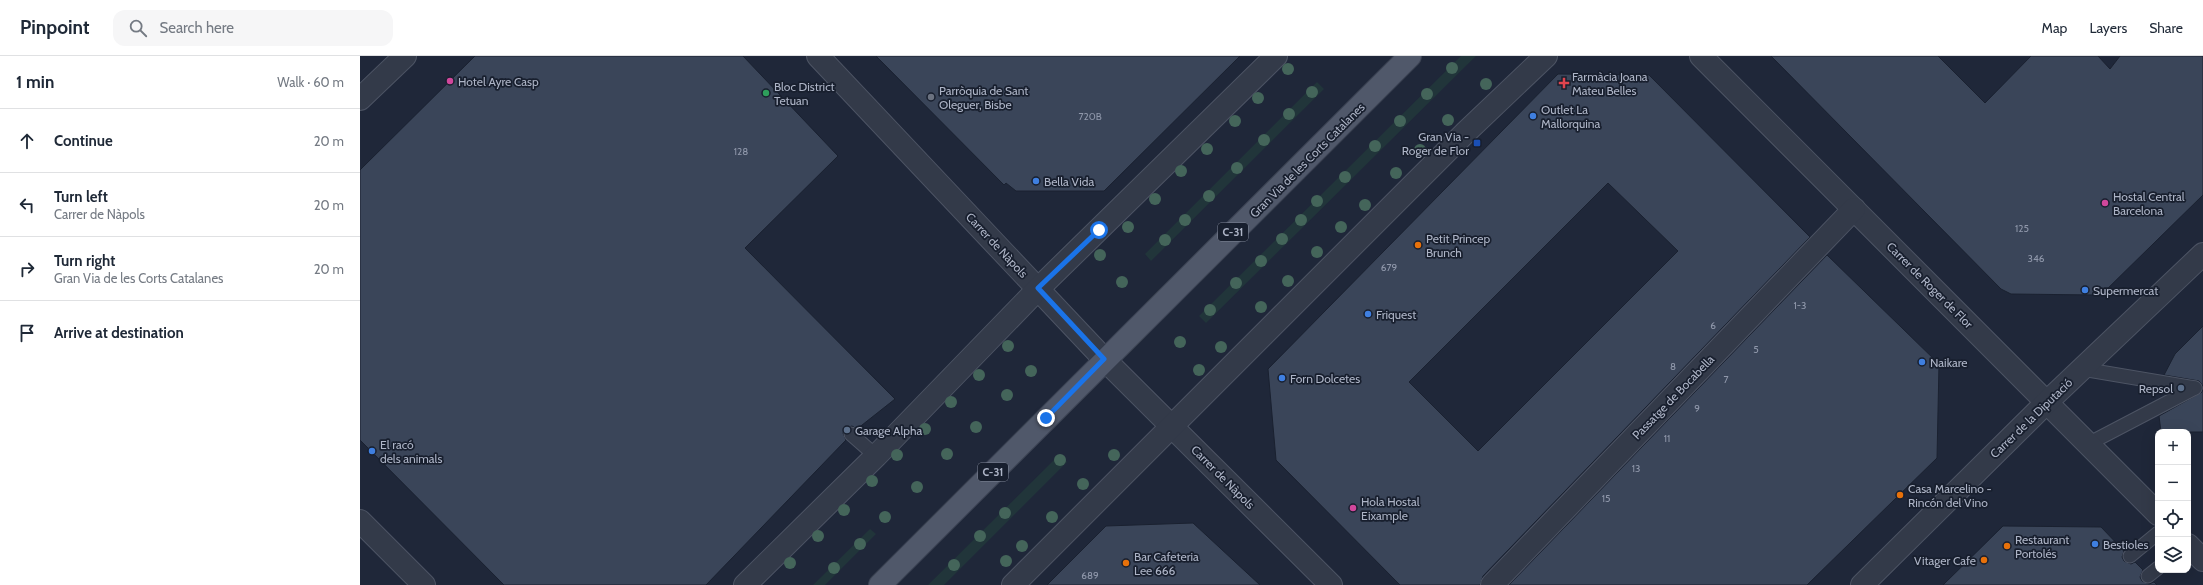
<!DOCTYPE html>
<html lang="en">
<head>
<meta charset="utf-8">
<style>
	body { margin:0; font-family:Cabin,sans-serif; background:#f6f6f7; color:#1f2937 }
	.controls { position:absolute; right:12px; bottom:12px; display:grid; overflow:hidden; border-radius:8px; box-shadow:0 4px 16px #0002 }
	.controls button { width:36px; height:36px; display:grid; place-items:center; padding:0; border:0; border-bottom:1px solid #e0e1e3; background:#fff; color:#1f2937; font:20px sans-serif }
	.stop { position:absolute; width:12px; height:12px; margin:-9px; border:3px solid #1a73e8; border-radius:50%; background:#fff }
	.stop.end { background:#1a73e8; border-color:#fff; box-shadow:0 1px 4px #0008 }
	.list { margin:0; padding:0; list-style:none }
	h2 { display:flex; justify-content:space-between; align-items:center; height:52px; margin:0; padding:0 16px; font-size:17px }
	h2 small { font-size:13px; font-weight:400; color:#747a83 }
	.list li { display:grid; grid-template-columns:26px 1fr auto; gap:12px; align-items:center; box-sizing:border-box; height:64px; padding:0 16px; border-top:1px solid #e0e1e3 }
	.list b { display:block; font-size:15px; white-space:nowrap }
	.list p { margin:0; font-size:13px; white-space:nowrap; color:#747a83 }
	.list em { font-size:13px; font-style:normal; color:#747a83 }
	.icon { flex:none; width:22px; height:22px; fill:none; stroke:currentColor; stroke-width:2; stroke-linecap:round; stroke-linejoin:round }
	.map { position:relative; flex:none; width:1843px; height:529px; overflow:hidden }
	header { display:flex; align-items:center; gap:24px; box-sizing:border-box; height:56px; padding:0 20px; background:#fff; border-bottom:1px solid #e0e1e3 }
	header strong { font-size:19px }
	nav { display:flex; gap:22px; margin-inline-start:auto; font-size:14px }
	.search { width:280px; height:36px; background:#f6f6f7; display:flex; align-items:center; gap:10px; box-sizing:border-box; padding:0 14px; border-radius:12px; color:#747a83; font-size:15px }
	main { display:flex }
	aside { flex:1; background:#fff }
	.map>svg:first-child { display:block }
</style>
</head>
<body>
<header>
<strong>Pinpoint</strong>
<div class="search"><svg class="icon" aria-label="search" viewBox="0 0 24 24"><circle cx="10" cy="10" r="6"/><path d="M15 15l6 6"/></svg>Search here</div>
<nav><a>Map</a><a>Layers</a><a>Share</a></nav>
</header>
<main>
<aside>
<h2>1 min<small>Walk · 60 m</small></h2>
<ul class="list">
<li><svg class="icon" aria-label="ahead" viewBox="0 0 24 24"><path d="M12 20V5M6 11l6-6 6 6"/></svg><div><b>Continue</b></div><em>20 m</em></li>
<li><svg class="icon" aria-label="left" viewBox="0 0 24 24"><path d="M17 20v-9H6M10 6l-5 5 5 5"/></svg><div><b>Turn left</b><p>Carrer de Nàpols</p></div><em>20 m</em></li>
<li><svg class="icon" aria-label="right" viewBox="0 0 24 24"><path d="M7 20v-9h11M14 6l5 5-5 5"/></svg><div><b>Turn right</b><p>Gran Via de les Corts Catalanes</p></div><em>20 m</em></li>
<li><svg class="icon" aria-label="arrive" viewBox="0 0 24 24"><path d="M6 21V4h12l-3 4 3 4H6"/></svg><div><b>Arrive at destination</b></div></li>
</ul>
</aside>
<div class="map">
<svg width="1843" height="529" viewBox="0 0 1843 529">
	<rect width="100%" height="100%" fill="#1f2739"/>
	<g fill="#21353a">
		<polygon points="1101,0 1116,0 846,267 839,260"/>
		<polygon points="957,26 964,33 791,205 785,198"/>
		<polygon points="700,398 707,406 584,529 568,529"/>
		<polygon points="510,473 516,478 465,529 453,529"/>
	</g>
	<g fill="#3a4559" stroke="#1a2130" fill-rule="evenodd">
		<polygon points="115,0 383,0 478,100 385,192 535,343 497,373 492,370 485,372 483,377 486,384 346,529 144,529 0,384 0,114"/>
		<polygon points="516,0 880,0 744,135 656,135 646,127 644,129"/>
		<polygon points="1411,0 1578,0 1625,47 1671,0 1738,0 1750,13 1760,0 1843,0 1843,139 1743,237 1735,239 1651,238 1641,233"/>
		<path d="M1198,18L1289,19L1450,181L1123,520L1120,529H1040L916,404L908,313ZM1248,127L1318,195L1118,395L1049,326Z"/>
		<polygon points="1467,199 1579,308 1577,402 1447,529 1149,529"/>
		<polygon points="1843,270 1843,376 1801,376 1799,360 1842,336 1843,330 1839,325 1804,319 1815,298"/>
		<polygon points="833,467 900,529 687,529 746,470"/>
		<polygon points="1643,470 1741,471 1764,495 1762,501 1764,505 1771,508 1775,506 1783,514 1780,521 1782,525 1789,528 1794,526 1797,529 1583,529"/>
	</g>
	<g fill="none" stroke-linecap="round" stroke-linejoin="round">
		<defs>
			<g id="service">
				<polyline points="1722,313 1835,332"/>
				<polyline points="491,378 516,400"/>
				<polyline points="1728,388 1835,332"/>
				<polyline points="1770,500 1798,477"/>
				<polyline points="1788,520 1798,512"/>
			</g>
			<g id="minor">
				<polyline points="458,0 744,303 971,529"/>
				<polyline points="1341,0 1798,458"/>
				<polyline points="0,43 45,0"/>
				<polyline points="0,465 64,529"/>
				<polyline points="1828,489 1843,504"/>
				<polyline points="385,529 516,400 678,233 916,0"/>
				<polyline points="653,529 1105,77 1186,0"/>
				<polyline points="1132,529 1494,153"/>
				<polyline points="1502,529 1687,346 1843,198"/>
			</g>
			<polyline id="primary" points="520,529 1050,0"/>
		</defs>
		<use href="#service" stroke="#4d5464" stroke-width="15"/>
		<use href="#minor" stroke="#4d5464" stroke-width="24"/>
		<use href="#primary" stroke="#3c4353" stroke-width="24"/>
		<use href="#service" stroke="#333a49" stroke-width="13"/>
		<use href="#minor" stroke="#333a49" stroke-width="22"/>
		<use href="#primary" stroke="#50586a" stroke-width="22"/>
	</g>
	<g fill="#44655a">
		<circle cx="1092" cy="12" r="6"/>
		<circle cx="928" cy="13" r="6"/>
		<circle cx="1126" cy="28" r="6"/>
		<circle cx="952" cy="36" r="6"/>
		<circle cx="1067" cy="38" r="6"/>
		<circle cx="898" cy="42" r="6"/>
		<circle cx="929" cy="58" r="6"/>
		<circle cx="1088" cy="64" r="6"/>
		<circle cx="875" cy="65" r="6"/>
		<circle cx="1040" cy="65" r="6"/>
		<circle cx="904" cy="84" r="6"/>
		<circle cx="1015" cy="90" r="6"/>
		<circle cx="847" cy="93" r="6"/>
		<circle cx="1060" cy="94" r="6"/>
		<circle cx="877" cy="112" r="6"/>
		<circle cx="821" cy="115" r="6"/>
		<circle cx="1036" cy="117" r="6"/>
		<circle cx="985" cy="121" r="6"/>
		<circle cx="849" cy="140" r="6"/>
		<circle cx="795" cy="143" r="6"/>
		<circle cx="957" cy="145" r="6"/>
		<circle cx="1005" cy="149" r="6"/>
		<circle cx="825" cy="164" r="6"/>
		<circle cx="941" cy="164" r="6"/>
		<circle cx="768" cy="171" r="6"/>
		<circle cx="981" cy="171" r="6"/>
		<circle cx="922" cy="183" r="6"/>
		<circle cx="805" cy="184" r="6"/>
		<circle cx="957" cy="196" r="6"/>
		<circle cx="740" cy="199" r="6"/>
		<circle cx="901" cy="205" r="6"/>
		<circle cx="928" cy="225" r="6"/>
		<circle cx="762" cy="226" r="6"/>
		<circle cx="876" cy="227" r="6"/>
		<circle cx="901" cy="251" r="6"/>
		<circle cx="850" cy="254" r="6"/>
		<circle cx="820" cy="286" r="6"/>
		<circle cx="648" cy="290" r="6"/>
		<circle cx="861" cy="291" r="6"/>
		<circle cx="839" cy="314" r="6"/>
		<circle cx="671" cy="315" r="6"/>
		<circle cx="619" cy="319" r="6"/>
		<circle cx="647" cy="339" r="6"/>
		<circle cx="591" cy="346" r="6"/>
		<circle cx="616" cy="371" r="6"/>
		<circle cx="565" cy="373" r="6"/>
		<circle cx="587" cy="398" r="6"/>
		<circle cx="537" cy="399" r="6"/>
		<circle cx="754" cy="399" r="6"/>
		<circle cx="700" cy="404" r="6"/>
		<circle cx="512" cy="425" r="6"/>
		<circle cx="723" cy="428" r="6"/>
		<circle cx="557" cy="431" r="6"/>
		<circle cx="484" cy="454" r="6"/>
		<circle cx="645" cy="457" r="6"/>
		<circle cx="525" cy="461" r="6"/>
		<circle cx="692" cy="461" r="6"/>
		<circle cx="458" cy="480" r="6"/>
		<circle cx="620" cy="480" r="6"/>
		<circle cx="500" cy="488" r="6"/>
		<circle cx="662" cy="490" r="6"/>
		<circle cx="646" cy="505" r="6"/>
		<circle cx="430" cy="507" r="6"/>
		<circle cx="594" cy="509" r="6"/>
		<circle cx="474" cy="512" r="6"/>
	</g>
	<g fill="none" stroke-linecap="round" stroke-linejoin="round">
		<polyline stroke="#1a73e8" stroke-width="5" points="686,362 744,303 678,232 739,174"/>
	</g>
	<g fill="#d1479c" stroke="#181f2e" stroke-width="1.5">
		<circle cx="90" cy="25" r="4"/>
		<circle cx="1745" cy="147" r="4"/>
		<circle cx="993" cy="452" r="4"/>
	</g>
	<path fill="#e0444e" stroke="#181f2e" stroke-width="1.5" d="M1202 21h4v4h4v4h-4v4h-4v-4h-4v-4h4z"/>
	<circle fill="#2e9e5b" stroke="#181f2e" stroke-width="1.5" cx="406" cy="37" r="4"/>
	<circle fill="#6b7280" stroke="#181f2e" stroke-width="1.5" cx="571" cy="41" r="4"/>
	<g fill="#3f7fe0" stroke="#181f2e" stroke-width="1.5">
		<circle cx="1173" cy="60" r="4"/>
		<circle cx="676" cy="125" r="4"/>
		<circle cx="1725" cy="234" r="4"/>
		<circle cx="1008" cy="258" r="4"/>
		<circle cx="1562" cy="306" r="4"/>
		<circle cx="922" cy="322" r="4"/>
		<circle cx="12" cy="395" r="4"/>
		<circle cx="1735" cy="488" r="4"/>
	</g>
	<rect fill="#1a4fb4" stroke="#181f2e" stroke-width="1.5" x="1113" y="83" width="8" height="8" rx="2"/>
	<g fill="#e8710a" stroke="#181f2e" stroke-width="1.5">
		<circle cx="1058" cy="189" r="4"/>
		<circle cx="1540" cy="439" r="4"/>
		<circle cx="1647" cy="490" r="4"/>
		<circle cx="1624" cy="504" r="4"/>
		<circle cx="766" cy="507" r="4"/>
	</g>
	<g fill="#5c6f8a" stroke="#181f2e" stroke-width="1.5">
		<circle cx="1821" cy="332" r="4"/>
		<circle cx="487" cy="374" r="4"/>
	</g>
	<g text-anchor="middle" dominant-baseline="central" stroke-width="3.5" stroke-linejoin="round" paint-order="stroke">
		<g font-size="10" fill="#9098ab">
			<text x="730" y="60">720B</text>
			<text x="381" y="95">128</text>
			<text x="1662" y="172">125</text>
			<text x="1676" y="202">346</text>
			<text x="1029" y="211">679</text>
			<text x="1440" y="249">1-3</text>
			<text x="1353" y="269">6</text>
			<text x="1396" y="293">5</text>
			<text x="1313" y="310">8</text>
			<text x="1366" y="323">7</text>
			<text x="1337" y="352">9</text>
			<text x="1307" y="382">11</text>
			<text x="1276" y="412">13</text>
			<text x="1246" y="442">15</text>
			<text x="730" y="519">689</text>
		</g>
		<g fill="#181f2e" stroke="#808798" stroke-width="1">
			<rect x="858" y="167" width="30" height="18" rx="3"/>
			<rect x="618" y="407" width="30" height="18" rx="3"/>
		</g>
		<g font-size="11" font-weight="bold" fill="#adb4c6">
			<text x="873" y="176">C-31</text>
			<text x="633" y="416">C-31</text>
		</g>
		<g font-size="12" fill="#adb4c6" stroke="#181f2e" text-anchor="start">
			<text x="1212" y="20">Farmàcia Joana<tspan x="1212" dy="14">Mateu Belles</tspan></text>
			<text x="98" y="25">Hotel Ayre Casp</text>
			<text x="414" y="30">Bloc District<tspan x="414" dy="14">Tetuan</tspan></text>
			<text x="579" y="34">Parròquia de Sant<tspan x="579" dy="14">Oleguer, Bisbe</tspan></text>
			<text x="1181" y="53">Outlet La<tspan x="1181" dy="14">Mallorquina</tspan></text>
			<text x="1109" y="80" text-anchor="end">Gran Via -<tspan x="1109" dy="14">Roger de Flor</tspan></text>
			<text x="684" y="125">Bella Vida</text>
			<text x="1753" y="140">Hostal Central<tspan x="1753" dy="14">Barcelona</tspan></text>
			<text x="1066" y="182">Petit Princep<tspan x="1066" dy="14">Brunch</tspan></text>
			<text x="1733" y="234">Supermercat</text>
			<text x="1016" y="258">Friquest</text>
			<text x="1570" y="306">Naikare</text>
			<text x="930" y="322">Forn Dolcetes</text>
			<text x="1813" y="332" text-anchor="end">Repsol</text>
			<text x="495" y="374">Garage Alpha</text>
			<text x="20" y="388">El racó<tspan x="20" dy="14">dels animals</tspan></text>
			<text x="1548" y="432">Casa Marcelino -<tspan x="1548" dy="14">Rincón del Vino</tspan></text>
			<text x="1001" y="445">Hola Hostal<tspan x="1001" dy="14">Eixample</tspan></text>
			<text x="1655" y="483">Restaurant<tspan x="1655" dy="14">Portolés</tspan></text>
			<text x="1743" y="488">Bestioles</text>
			<text x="774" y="500">Bar Cafeteria<tspan x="774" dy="14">Lee 666</tspan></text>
			<text x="1616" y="504" text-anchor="end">Vitager Cafe</text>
		</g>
		<g font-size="12" fill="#adb4c6" stroke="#181f2e">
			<text transform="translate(947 104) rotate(-45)">Gran Via de les Corts Catalanes</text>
			<text transform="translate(637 189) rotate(47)">Carrer de Nàpols</text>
			<text transform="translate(1570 229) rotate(45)">Carrer de Roger de Flor</text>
			<text transform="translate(1313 341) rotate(-46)">Passatge de Bocabella</text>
			<text transform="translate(1671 362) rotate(-44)">Carrer de la Diputació</text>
			<text transform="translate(863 421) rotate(45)">Carrer de Nàpols</text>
		</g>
	</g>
</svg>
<div class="controls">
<button>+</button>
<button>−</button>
<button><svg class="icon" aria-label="locate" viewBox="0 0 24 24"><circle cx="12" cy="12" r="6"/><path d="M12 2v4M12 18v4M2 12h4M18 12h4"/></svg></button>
<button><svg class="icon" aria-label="layers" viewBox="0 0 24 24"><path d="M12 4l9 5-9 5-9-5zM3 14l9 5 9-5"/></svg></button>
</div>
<div class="stop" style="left:739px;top:174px"></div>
<div class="stop end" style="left:686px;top:362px"></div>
</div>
</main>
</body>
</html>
